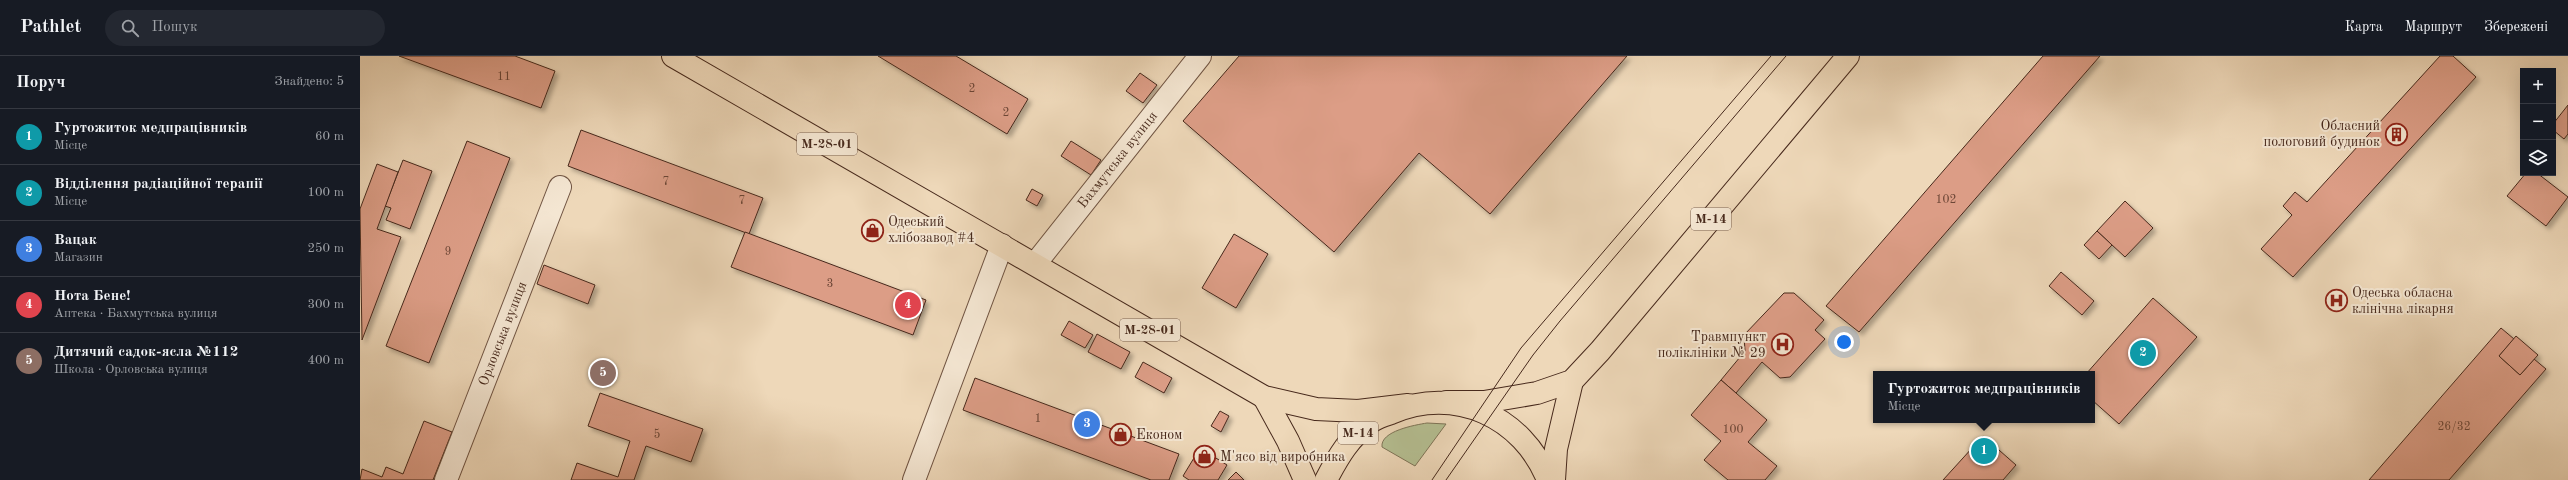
<!DOCTYPE html>
<html lang="uk">
<head>
<meta charset="utf-8">
<style>
	body { margin:0; font-family:"Old Standard TT",serif; background:#242831; color:#f1f3f6 }
	.controls { position:absolute; right:12px; top:12px; display:grid; overflow:hidden; border-radius:0px; box-shadow:0 4px 16px #0002 }
	.controls button { width:36px; height:36px; display:grid; place-items:center; padding:0; border:0; border-bottom:1px solid #363941; background:#171b24; color:#f1f3f6; font:20px sans-serif }
	.you { position:absolute; left:1484px; top:286px; width:14px; height:14px; margin:-10px; border:3px solid #fff; border-radius:50%; background:#1a73e8; box-shadow:0 0 0 6px #1a73e833 }
	.badge { display:grid; place-items:center; width:26px; height:26px; border-radius:50%; background:#c59692; color:#fff; font-size:13px; font-weight:700 }
	.pin { position:absolute; translate:-50% -50%; border:2px solid #fff; box-shadow:0 1px 4px #0006 }
	.popup { position:absolute; left:1513px; top:315px; width:222px; height:52px; box-sizing:border-box; display:grid; place-content:center; border-radius:0px; background:#171b24; filter:drop-shadow(0 1px 3px #0005); font-size:13px; white-space:nowrap; color:#9ea1a6 }
	.popup b { font-size:15px; color:#f1f3f6 }
	.popup::after { content:''; position:absolute; left:50%; top:100%; margin-left:-8px; border:8px solid transparent; border-top-color:#171b24 }
	.list { margin:0; padding:0; list-style:none }
	h2 { display:flex; justify-content:space-between; align-items:center; height:52px; margin:0; padding:0 16px; font-size:17px }
	h2 small { font-size:13px; font-weight:400; color:#9ea1a6 }
	.list li { display:grid; grid-template-columns:26px 1fr auto; gap:12px; align-items:center; box-sizing:border-box; height:56px; padding:0 16px; border-top:1px solid #363941 }
	.list b { display:block; font-size:15px; white-space:nowrap }
	.list p { margin:0; font-size:13px; white-space:nowrap; color:#9ea1a6 }
	.list em { font-size:13px; font-style:normal; color:#9ea1a6 }
	.icon { flex:none; width:22px; height:22px; fill:none; stroke:currentColor; stroke-width:2; stroke-linecap:round; stroke-linejoin:round }
	.map { position:relative; flex:none; width:2208px; height:424px; overflow:hidden }
	header { display:flex; align-items:center; gap:24px; box-sizing:border-box; height:56px; padding:0 20px; background:#171b24; border-bottom:1px solid #363941 }
	header strong { font-size:19px }
	nav { display:flex; gap:22px; margin-inline-start:auto; font-size:14px }
	.search { width:280px; height:36px; background:#242831; display:flex; align-items:center; gap:10px; box-sizing:border-box; padding:0 14px; border-radius:22px; color:#9ea1a6; font-size:15px }
	main { display:flex }
	aside { flex:1; background:#171b24 }
	.map>svg:first-child { display:block }
</style>
</head>
<body>
<header>
<strong>Pathlet</strong>
<div class="search"><svg class="icon" aria-label="search" viewBox="0 0 24 24"><circle cx="10" cy="10" r="6"/><path d="M15 15l6 6"/></svg>Пошук</div>
<nav><a>Карта</a><a>Маршрут</a><a>Збережені</a></nav>
</header>
<main>
<aside>
<h2>Поруч<small>Знайдено: 5</small></h2>
<ul class="list">
<li><span class="badge" style="background:#0f9aa8">1</span><div><b>Гуртожиток медпрацівників</b><p>Місце</p></div><em>60 m</em></li>
<li><span class="badge" style="background:#0f9aa8">2</span><div><b>Відділення радіаційної терапії</b><p>Місце</p></div><em>100 m</em></li>
<li><span class="badge" style="background:#3f7fe0">3</span><div><b>Вацак</b><p>Магазин</p></div><em>250 m</em></li>
<li><span class="badge" style="background:#e0444e">4</span><div><b>Нота Бене!</b><p>Аптека · Бахмутська вулиця</p></div><em>300 m</em></li>
<li><span class="badge" style="background:#8d6e63">5</span><div><b>Дитячий садок-ясла №112</b><p>Школа · Орловська вулиця</p></div><em>400 m</em></li>
</ul>
</aside>
<div class="map">
<svg width="2208" height="424" viewBox="0 0 2208 424">
	<defs>
		<filter id="shadow"><feDropShadow dx="3.5" dy="3.5" stdDeviation="2" flood-color="#0004"/></filter>
	</defs>
	<rect width="100%" height="100%" fill="#eed8b9"/>
	<filter id="stains"><feTurbulence type="fractalNoise" baseFrequency=".005" numOctaves="4"/><feColorMatrix values="0 0 0 0 .2 0 0 0 0 .09 0 0 0 0 .02 0 0 0 .5 -.17"/></filter>
	<radialGradient id="worn" r=".72"><stop offset=".6" stop-color="#630" stop-opacity="0"/><stop offset="1" stop-color="#630" stop-opacity=".3"/></radialGradient>
	<path fill="#b5bf92" stroke="#7e7457" d="M1067,367L1086,368L1055,410L1022,391C1020,375 1055,369 1067,367Z"/>
	<g fill="#dc9d86" stroke="#47291c" filter="url(#shadow)">
		<polygon points="39,0 155,0 195,15 181,52"/>
		<polygon points="518,0 596,0 668,43 647,78"/>
		<polygon points="879,0 1267,0 1130,158 1059,97 974,196 823,65"/>
		<polygon points="1683,0 1740,0 1499,276 1466,250"/>
		<polygon points="2080,0 2093,0 2116,21 1933,221 1901,193 1932,159 1923,150 1935,136 1947,146"/>
		<polygon points="780,17 797,29 783,47 766,35"/>
		<polygon points="2208,49 2208,78 2204,83 2193,74 2193,68"/>
		<polygon points="221,74 403,142 389,178 208,110"/>
		<polygon points="107,85 150,102 69,307 26,290"/>
		<polygon points="711,85 741,104 731,119 701,100"/>
		<polygon points="43,104 72,115 50,173 26,164 31,152 25,150"/>
		<polygon points="17,108 38,116 17,173 41,181 2,284 0,153"/>
		<polygon points="2166,117 2177,117 2208,141 2186,170 2147,140"/>
		<polygon points="672,133 683,139 677,150 666,144"/>
		<polygon points="1765,145 1793,172 1765,201 1737,175"/>
		<polygon points="1737,175 1752,189 1739,203 1724,189"/>
		<polygon points="385,176 566,244 553,279 371,211"/>
		<polygon points="874,178 908,198 876,252 842,232"/>
		<polygon points="184,209 235,229 228,248 177,228"/>
		<polygon points="1701,216 1734,245 1722,259 1689,230"/>
		<polygon points="1424,237 1434,237 1464,264 1455,274 1465,283 1430,321 1420,322 1402,306 1376,337 1361,324 1385,295 1384,279"/>
		<polygon points="1793,242 1837,281 1759,368 1732,344 1732,318 1726,318"/>
		<polygon points="709,265 733,279 725,292 701,279"/>
		<polygon points="2141,272 2154,283 2139,300 2160,319 2174,303 2186,313 2089,424 2009,424"/>
		<polygon points="737,278 770,296 761,313 728,296"/>
		<polygon points="2156,280 2178,299 2160,319 2139,300"/>
		<polygon points="783,306 812,322 804,337 775,321"/>
		<polygon points="615,322 819,398 809,424 791,424 603,354"/>
		<polygon points="1361,324 1407,364 1388,386 1417,410 1405,424 1368,424 1344,404 1361,385 1331,359"/>
		<polygon points="240,337 343,373 331,406 286,390 274,424 211,424 217,407 258,421 270,385 228,370"/>
		<polygon points="860,355 869,360 861,376 851,370"/>
		<polygon points="64,365 92,376 73,424 0,424 2,413 22,421 26,411 43,418"/>
		<polygon points="1623,380 1656,409 1643,424 1583,424"/>
		<polygon points="840,392 867,409 858,424 829,424 823,420"/>
		<polygon points="876,416 884,424 868,424"/>
	</g>
	<g fill="none" stroke-linecap="round" stroke-linejoin="round">
		<defs>
			<g id="minor">
				<path id="s1" d="M675,208L840,0"/>
				<path id="s2" d="M86,424L200,131"/>
				<polyline points="554,424 642,189"/>
			</g>
			<g id="trunk">
				<polyline points="313,0 904,341 956,353 998,355 1048,349"/>
				<polyline points="904,341 928,385 945,424"/>
				<polyline points="1086,346 1124,346 1177,337 1212,325 1240,295 1488,0"/>
				<path d="M966,424C978,401 990,380 1012,365C1018,361 1025,359 1031,357C1095,329 1163,361 1188,424"/>
				<polyline points="1194,424 1196,393 1212,325"/>
			</g>
		</defs>
		<use href="#minor" stroke="#715543" stroke-width="24"/>
		<use href="#trunk" stroke="#47291c" stroke-width="24"/>
		<use href="#minor" stroke="#f4e6d2" stroke-width="22"/>
		<use href="#trunk" stroke="#eed8b9" stroke-width="22"/>
		<g stroke="#47291c" stroke-width="1">
			<polyline points="1072,424 1161,292 1411,0"/>
			<polyline points="1086,424 1173,299 1200,265 1426,0"/>
		</g>
	</g>
	<defs>
		<symbol id="building-ring" viewBox="-11 -11 22 22"><circle r="9.5" fill="#f4e6d2" stroke="#8f2418" stroke-width="1.5"/><path d="M-4-6H4V6H1V3H-1V6H-4ZM-2.5-4.3h1.7v1.8h-1.7ZM.8-4.3h1.7v1.8H.8ZM-2.5-1h1.7V.8h-1.7ZM.8-1h1.7V.8H.8Z" fill="#8f2418"/></symbol>
		<symbol id="shop-ring" viewBox="-11 -11 22 22"><circle r="9.5" fill="#f4e6d2" stroke="#8f2418" stroke-width="1.5"/><path d="M-5-2.5h2.3a2.7 3.5 0 0 1 5.4 0H5L5.5 6h-11ZM-1.5-2.5h3a1.5 2.3 0 0 0-3 0Z" fill="#8f2418"/></symbol>
		<symbol id="hospital-ring" viewBox="-11 -11 22 22"><circle r="9.5" fill="#f4e6d2" stroke="#8f2418" stroke-width="1.5"/><path d="M-5-5h3v3.5h4V-5h3V5h-3V1.5h-4V5h-3Z" fill="#8f2418"/></symbol>
	</defs>
	<g fill-rule="evenodd">
		<use href="#building-ring" x="2024" y="66" width="25" height="25"/>
		<use href="#shop-ring" x="500" y="162" width="25" height="25"/>
		<use href="#hospital-ring" x="1964" y="232" width="25" height="25"/>
		<use href="#hospital-ring" x="1410" y="276" width="25" height="25"/>
		<use href="#shop-ring" x="748" y="366" width="25" height="25"/>
		<use href="#shop-ring" x="832" y="388" width="25" height="25"/>
	</g>
	<g text-anchor="middle" dominant-baseline="central" stroke-width="4" stroke-linejoin="round" paint-order="stroke">
		<g font-size="12" fill="#6c4636">
			<text x="144" y="21">11</text>
			<text x="612" y="33">2</text>
			<text x="646" y="57">2</text>
			<text x="306" y="126">7</text>
			<text x="1586" y="144">102</text>
			<text x="382" y="145">7</text>
			<text x="88" y="196">9</text>
			<text x="470" y="228">3</text>
			<text x="678" y="363">1</text>
			<text x="2094" y="371">26/32</text>
			<text x="1373" y="374">100</text>
			<text x="297" y="379">5</text>
		</g>
		<g fill="#f4e6d2" stroke="#7b6253" stroke-width="1">
			<rect x="437" y="77" width="60" height="22" rx="3"/>
			<rect x="1331" y="152" width="40" height="22" rx="3"/>
			<rect x="760" y="263" width="60" height="22" rx="3"/>
			<rect x="978" y="366" width="40" height="22" rx="3"/>
		</g>
		<g font-size="13" font-weight="bold" fill="#47291c">
			<text x="467" y="88">М-28-01</text>
			<text x="1351" y="163">М-14</text>
			<text x="790" y="274">М-28-01</text>
			<text x="998" y="377">М-14</text>
		</g>
		<g font-size="14" fill="#47291c" stroke="#f4e6d2" text-anchor="start">
			<text x="2020" y="70" text-anchor="end">Обласний<tspan x="2020" dy="16">пологовий будинок</tspan></text>
			<text x="528" y="166">Одеський<tspan x="528" dy="16">хлібозавод #4</tspan></text>
			<text x="1992" y="237">Одеська обласна<tspan x="1992" dy="16">клінічна лікарня</tspan></text>
			<text x="1406" y="281" text-anchor="end">Травмпункт<tspan x="1406" dy="16">поліклініки № 29</tspan></text>
			<text x="776" y="379">Економ</text>
			<text x="860" y="401">М'ясо від виробника</text>
		</g>
		<g font-size="14" fill="#47291c" stroke="#f4e6d2">
			<text stroke="none"><textPath href="#s1" startOffset="133">Бахмутська вулиця</textPath></text>
			<text stroke="none"><textPath href="#s2" startOffset="157">Орловська вулиця</textPath></text>
		</g>
	</g>
	<rect width="100%" height="100%" filter="url(#stains)"/>
	<rect width="100%" height="100%" fill="url(#worn)"/>
</svg>
<div class="controls">
<button>+</button>
<button>−</button>
<button><svg class="icon" aria-label="layers" viewBox="0 0 24 24"><path d="M12 4l9 5-9 5-9-5zM3 14l9 5 9-5"/></svg></button>
</div>
<div class="you"></div>
<div class="pin badge" style="left:1624px;top:395px;background:#0f9aa8">1</div>
<div class="popup"><b>Гуртожиток медпрацівників</b>Місце</div>
<div class="pin badge" style="left:1783px;top:297px;background:#0f9aa8">2</div>
<div class="pin badge" style="left:727px;top:368px;background:#3f7fe0">3</div>
<div class="pin badge" style="left:548px;top:249px;background:#e0444e">4</div>
<div class="pin badge" style="left:243px;top:317px;background:#8d6e63">5</div>
</div>
</main>
</body>
</html>
